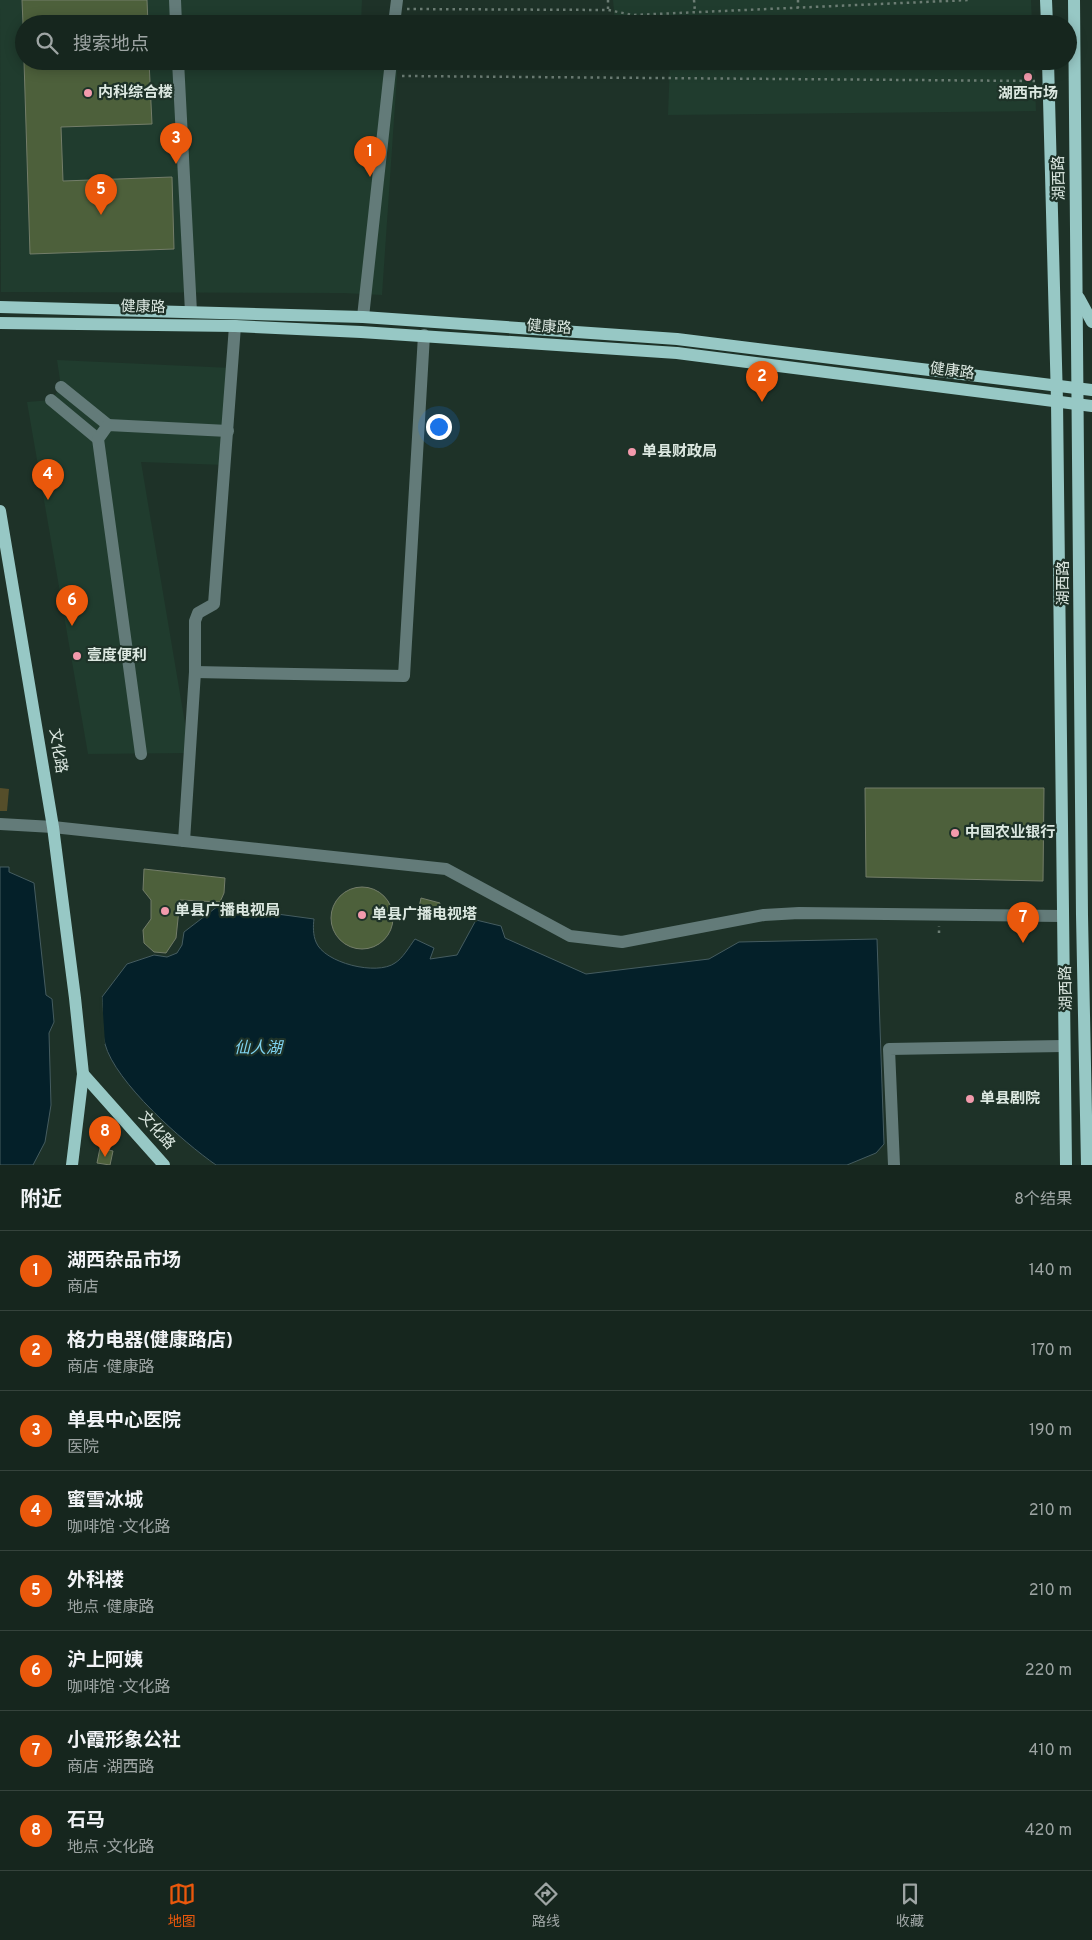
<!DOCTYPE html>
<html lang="zh">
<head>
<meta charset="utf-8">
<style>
	body { margin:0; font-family:Overpass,"Noto Sans SC",sans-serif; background:#1f2e27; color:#f1f3f6 }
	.you { position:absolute; left:438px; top:426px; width:18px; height:18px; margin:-12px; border:4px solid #fff; border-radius:50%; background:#1a73e8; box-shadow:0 0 0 8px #1a73e833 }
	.badge { display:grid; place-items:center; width:32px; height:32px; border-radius:50%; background:#ea580c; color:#fff; font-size:16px; font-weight:700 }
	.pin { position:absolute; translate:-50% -41px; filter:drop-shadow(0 1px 2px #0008) }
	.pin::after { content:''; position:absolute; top:26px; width:18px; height:15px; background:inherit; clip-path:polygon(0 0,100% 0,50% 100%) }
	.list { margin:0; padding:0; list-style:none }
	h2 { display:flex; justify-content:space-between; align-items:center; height:65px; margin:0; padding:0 20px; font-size:21px }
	h2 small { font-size:16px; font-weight:400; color:#9ea5a4 }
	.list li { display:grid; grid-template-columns:32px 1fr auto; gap:15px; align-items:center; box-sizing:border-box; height:80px; padding:0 20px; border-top:1px solid #35433c }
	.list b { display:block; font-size:19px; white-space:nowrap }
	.list p { margin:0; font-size:16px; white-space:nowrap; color:#9ea5a4 }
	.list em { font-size:16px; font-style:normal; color:#9ea5a4 }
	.icon { flex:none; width:28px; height:28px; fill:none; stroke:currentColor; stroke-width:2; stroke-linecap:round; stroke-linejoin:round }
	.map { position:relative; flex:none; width:1092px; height:1165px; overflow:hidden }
	.search { position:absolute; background:#16261e; box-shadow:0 2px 12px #0003; left:15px; right:15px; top:15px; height:55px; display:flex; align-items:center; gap:12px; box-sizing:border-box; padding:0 18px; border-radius:28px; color:#9ea5a4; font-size:19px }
	.sheet { height:705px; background:#16261e }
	nav { display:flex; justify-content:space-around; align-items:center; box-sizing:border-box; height:70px; border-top:1px solid #35433c; background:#16261e; font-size:14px; color:#9ea5a4 }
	nav a { display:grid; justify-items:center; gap:2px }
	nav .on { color:#ea580c }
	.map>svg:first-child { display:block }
</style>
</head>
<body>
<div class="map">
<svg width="1092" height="1165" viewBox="0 0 1092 1165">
	<rect width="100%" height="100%" fill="#1e3228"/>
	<g fill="#203c2e">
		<polygon points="0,0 362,0 361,24 24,24 24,61 398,61 382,295 343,293 1,292"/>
		<polygon points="613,0 1031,0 1032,24 615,23"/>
		<polygon points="670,61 1034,61 1036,111 668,115"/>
		<polygon points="57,360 232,368 225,465 141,462 190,753 88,754 27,402 51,400 61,387"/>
	</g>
	<polygon fill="#554e2a" points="0,788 9,789 7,811 0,811"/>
	<g fill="#042029" stroke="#455c60">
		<polygon points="0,867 9,867 9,872 34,883 46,995 52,999 54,1022 49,1033 51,1105 45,1142 33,1165 0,1165"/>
		<path d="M218,906L314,919C313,926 313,935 316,942C324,963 377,976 395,963C403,958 409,947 415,939L434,948L430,959L457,955L476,920L501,926L505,938L586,974L709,959L739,942L877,939L884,1144L876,1153L847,1165H216C183,1142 115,1082 105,1044C101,1030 103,1012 102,997L127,964L154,955L167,957L177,953L182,945L184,932Z"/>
	</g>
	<polygon fill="#1e3228" points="99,997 102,997 105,1044 102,1044"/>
	<g fill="#4d603b" stroke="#737d69">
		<polygon points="22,0 147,0 148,24 23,24"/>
		<polygon points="24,61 149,61 152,124 61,127 63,181 172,177 174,249 30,254"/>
		<polygon points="865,788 1044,788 1043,881 866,877"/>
		<polygon points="144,869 225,878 224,893 220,902 180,900 176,938 166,953 154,952 144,943 143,930 151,919 151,900 143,890"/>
		<circle cx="362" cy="918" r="31"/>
		<polygon points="421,898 440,903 437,916 418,912"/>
		<polygon points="100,1148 113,1151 110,1165 97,1163"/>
	</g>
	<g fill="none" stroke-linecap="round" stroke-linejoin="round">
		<g stroke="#6c7d74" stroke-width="2.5" stroke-dasharray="2.5 4" stroke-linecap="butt">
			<polyline points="608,0 608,10"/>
			<polyline points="694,0 695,12"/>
			<polyline points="798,0 798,8"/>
			<polyline points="407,9 608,10 633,15 969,0"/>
			<polyline points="402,76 1036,81"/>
			<polyline points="939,933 939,926"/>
		</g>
		<g stroke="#637b79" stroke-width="12">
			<polyline points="175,0 176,24"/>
			<polyline points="394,24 397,0"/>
			<polyline points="178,61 191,312"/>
			<polyline points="363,317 391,61"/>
			<polyline points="61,387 108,425"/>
			<polyline points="51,400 98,439"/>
			<polyline points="195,672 404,676 424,335"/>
			<polyline points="141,754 98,439 108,425 228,431"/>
			<polyline points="0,824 53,827 446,869 570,936 622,942 764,915 799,913 1061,916"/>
			<polyline points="184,841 195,672 195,621 198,613 214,604 235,326"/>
			<polyline points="894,1165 889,1049 1063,1046"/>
		</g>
		<g stroke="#97c8c5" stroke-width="12">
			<polyline points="1046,0 1047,24"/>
			<polyline points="1074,0 1082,915 1087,1165"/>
			<polyline points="1048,61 1057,401 1066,1165"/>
			<polyline points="1079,298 1092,322"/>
			<polyline points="0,307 363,317 677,339 1092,390"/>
			<polyline points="0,323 235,326 361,332 677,353 1092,406"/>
			<polyline points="0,511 53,827 75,998 83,1074 72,1165"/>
			<polyline points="83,1074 164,1165"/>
		</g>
	</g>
	<g fill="#f39aac" stroke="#1e3228" stroke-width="2">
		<circle cx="1028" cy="77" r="5"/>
		<circle cx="88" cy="93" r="5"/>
		<circle cx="632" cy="452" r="5"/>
		<circle cx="77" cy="656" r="5"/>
		<circle cx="955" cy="833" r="5"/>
		<circle cx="165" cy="911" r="5"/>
		<circle cx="362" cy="915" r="5"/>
		<circle cx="970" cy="1099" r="5"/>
	</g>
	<g text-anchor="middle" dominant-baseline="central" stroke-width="4.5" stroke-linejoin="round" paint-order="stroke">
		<g font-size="15" font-weight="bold" fill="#dce8e1" stroke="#1e3228" text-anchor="start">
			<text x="98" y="93">内科综合楼</text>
			<text x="1028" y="94" text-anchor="middle">湖西市场</text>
			<text x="642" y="452">单县财政局</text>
			<text x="87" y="656">壹度便利</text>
			<text x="965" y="833">中国农业银行</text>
			<text x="175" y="911">单县广播电视局</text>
			<text x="372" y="915">单县广播电视塔</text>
			<text x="980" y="1099">单县剧院</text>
		</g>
		<g font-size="15" fill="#dce8e1" stroke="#1e3228">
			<text transform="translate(1060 178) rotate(-91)">湖西路</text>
			<text transform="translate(143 308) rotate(1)">健康路</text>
			<text transform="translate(549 328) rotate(4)">健康路</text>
			<text transform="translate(952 372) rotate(7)">健康路</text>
			<text transform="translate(1064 583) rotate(-90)">湖西路</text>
			<text transform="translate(57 751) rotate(81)">文化路</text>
			<text transform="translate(1067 988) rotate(-91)">湖西路</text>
			<text transform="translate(156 1131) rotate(48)">文化路</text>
		</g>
		<g font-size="16" font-style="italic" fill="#7fd3f0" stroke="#1e3228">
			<text x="258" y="1049">仙人湖</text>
		</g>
	</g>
</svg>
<div class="you"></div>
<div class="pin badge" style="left:370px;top:177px">1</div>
<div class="pin badge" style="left:762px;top:402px">2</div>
<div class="pin badge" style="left:176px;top:164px">3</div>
<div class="pin badge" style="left:48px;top:500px">4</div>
<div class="pin badge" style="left:101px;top:215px">5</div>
<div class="pin badge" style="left:72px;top:626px">6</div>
<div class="pin badge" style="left:1023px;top:943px">7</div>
<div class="pin badge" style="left:105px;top:1157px">8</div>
<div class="search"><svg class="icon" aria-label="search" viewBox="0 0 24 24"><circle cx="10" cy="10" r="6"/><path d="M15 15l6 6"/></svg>搜索地点</div>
</div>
<section class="sheet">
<h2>附近<small>8个结果</small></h2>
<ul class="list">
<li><span class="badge">1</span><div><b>湖西杂品市场</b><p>商店</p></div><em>140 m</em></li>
<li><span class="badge">2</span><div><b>格力电器(健康路店)</b><p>商店 · 健康路</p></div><em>170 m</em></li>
<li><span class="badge">3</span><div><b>单县中心医院</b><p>医院</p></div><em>190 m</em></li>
<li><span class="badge">4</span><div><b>蜜雪冰城</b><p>咖啡馆 · 文化路</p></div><em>210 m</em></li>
<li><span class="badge">5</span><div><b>外科楼</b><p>地点 · 健康路</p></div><em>210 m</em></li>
<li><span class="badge">6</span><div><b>沪上阿姨</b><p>咖啡馆 · 文化路</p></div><em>220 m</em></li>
<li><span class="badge">7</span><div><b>小霞形象公社</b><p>商店 · 湖西路</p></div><em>410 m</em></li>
<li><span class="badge">8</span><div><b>石马</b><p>地点 · 文化路</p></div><em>420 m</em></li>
</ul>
</section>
<nav>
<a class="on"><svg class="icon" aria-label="map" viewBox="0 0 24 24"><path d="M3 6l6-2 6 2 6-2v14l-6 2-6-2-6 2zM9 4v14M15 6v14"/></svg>地图</a>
<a><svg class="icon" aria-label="directions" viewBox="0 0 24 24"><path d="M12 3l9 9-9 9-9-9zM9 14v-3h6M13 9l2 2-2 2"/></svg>路线</a>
<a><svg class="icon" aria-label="saved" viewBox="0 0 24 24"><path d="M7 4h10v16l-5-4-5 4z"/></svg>收藏</a>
</nav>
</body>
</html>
